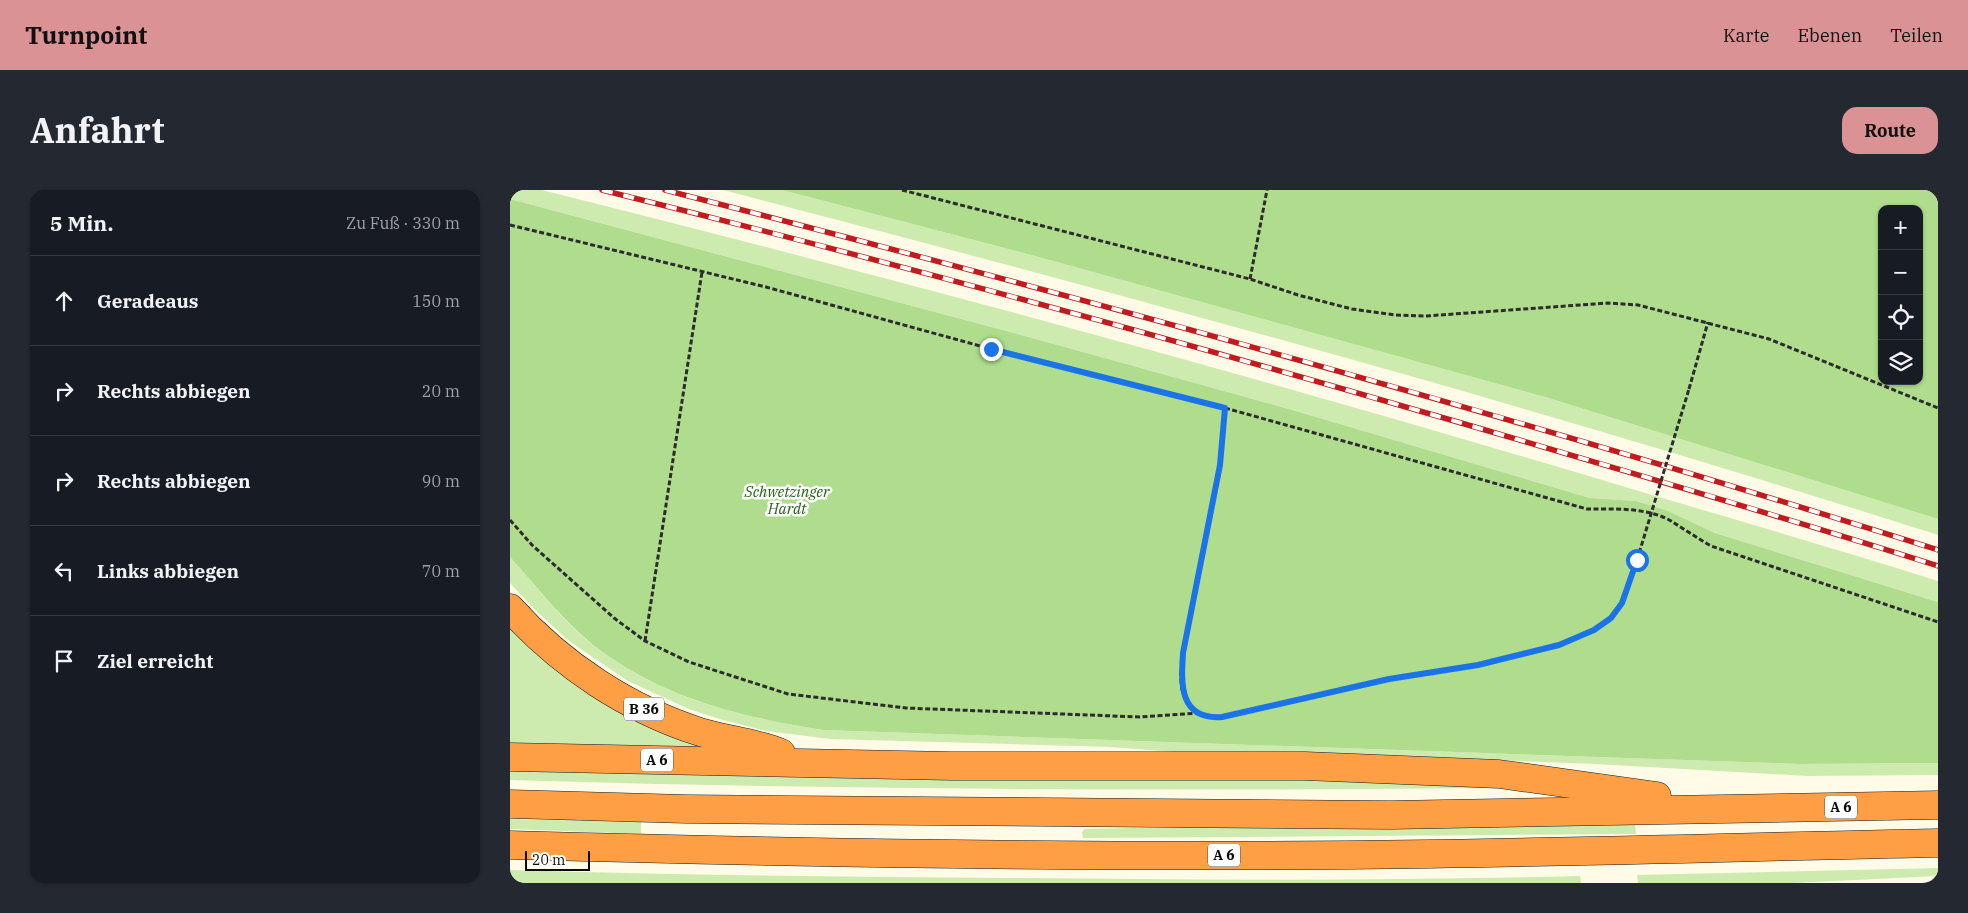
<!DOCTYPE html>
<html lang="de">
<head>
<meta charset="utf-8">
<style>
	body { margin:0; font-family:"IBM Plex Serif",serif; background:#242831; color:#f1f3f6 }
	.controls { position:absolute; right:15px; top:15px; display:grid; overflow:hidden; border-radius:10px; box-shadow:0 1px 4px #0004 }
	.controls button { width:45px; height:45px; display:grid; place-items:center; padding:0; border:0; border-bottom:1px solid #363941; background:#171b24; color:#f1f3f6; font:25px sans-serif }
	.scale { position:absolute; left:15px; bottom:12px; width:65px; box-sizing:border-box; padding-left:5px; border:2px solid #0a0a0a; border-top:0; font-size:14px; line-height:18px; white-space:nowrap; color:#0a0a0a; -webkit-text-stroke:4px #fff; paint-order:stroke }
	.stop { position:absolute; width:15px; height:15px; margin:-11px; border:4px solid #1a73e8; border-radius:50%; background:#fff }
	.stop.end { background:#1a73e8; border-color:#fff; box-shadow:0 1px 5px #0008 }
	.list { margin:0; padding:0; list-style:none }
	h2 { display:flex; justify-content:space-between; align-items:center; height:65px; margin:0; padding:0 20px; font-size:21px }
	h2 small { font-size:16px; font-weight:400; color:#9ea1a6 }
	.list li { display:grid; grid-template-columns:32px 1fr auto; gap:15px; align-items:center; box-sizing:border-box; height:90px; padding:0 20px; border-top:1px solid #363941 }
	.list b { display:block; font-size:19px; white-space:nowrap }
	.list em { font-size:16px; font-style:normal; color:#9ea1a6 }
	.icon { flex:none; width:28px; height:28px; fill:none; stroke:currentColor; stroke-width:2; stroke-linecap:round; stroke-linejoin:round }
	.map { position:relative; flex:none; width:1428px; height:693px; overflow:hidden; border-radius:15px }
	header { display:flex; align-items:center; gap:30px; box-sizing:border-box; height:70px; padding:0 25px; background:#db9295; color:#111 }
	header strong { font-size:24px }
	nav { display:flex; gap:28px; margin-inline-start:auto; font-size:18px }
	.intro { display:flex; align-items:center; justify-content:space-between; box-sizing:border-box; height:120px; padding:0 30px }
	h1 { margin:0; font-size:35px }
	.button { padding:12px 22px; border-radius:15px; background:#db9295; color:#111; font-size:18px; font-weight:700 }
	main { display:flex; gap:30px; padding:0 30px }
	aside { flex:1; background:#171b24; border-radius:15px; box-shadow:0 1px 4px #0004 }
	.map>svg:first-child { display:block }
</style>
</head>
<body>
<header>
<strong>Turnpoint</strong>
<nav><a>Karte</a><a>Ebenen</a><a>Teilen</a></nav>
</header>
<div class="intro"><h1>Anfahrt</h1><a class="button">Route</a></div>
<main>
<aside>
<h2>5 Min.<small>Zu Fuß · 330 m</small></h2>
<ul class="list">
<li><svg class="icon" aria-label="ahead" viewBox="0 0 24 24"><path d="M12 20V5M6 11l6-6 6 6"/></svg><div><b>Geradeaus</b></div><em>150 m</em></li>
<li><svg class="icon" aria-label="right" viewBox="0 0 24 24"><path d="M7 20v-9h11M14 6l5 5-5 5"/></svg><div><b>Rechts abbiegen</b></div><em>20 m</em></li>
<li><svg class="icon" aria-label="right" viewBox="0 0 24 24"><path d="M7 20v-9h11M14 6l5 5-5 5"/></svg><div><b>Rechts abbiegen</b></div><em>90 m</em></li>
<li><svg class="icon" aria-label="left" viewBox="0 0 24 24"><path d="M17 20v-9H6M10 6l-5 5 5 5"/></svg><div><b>Links abbiegen</b></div><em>70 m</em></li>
<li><svg class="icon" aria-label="arrive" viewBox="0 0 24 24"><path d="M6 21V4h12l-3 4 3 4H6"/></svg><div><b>Ziel erreicht</b></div></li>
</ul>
</aside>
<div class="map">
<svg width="1428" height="693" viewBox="0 0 1428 693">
	<rect width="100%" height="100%" fill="#fffbe7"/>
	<g fill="#cdebaf">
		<path d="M0,0H32C404,93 774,194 1142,305C1237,333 1333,361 1428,391V412L1205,343L1156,320L1126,311L1080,308L786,221L504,143L0,9Z"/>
		<path d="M213,0H272L525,66L1035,207L1428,329V345C1027,217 621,106 213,0Z"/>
		<path d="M0,367C28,398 56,436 90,460C157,510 232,527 313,540L1289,574L1428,573V585L1298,586L1086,574L874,566L691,564L600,557L320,549L256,541L213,530L179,519L118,491L59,451L25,420L0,393Z"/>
		<polygon points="0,429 209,559 0,556"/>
		<path d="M0,576L951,589L990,598C660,601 330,600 0,590Z"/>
		<polygon points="0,629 131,632 131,644 0,639"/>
		<polygon points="1125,634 1126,644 573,648 572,643 574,639 617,638"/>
		<polygon points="1428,678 1428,686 1283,693 1128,693 1127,685"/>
		<path d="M0,680C167,685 333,687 500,688C690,690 880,691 1070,686L1071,693H0Z"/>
	</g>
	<g fill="#afdd8d" fill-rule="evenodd">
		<path d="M272,0H1428V329L1035,207L525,66ZM1372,19H1409V191H1372Z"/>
		<path d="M0,9L504,143L786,221L1080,308L1126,311L1156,320L1205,343L1428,412V573L1289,574L313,540C233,527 157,510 90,460C56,435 28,398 0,367Z"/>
	</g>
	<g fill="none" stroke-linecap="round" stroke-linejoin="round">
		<defs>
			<g id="highway">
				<path d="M0,418C51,475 118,519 190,542C217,550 245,552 271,563"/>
				<polyline points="0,567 442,576 795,576 989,584 1147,606"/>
				<polyline points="0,614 176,619 880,625 1428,615"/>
				<path d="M0,655C280,663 560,667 840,665C1036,663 1232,657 1428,653"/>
			</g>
		</defs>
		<use href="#highway" stroke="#1b1b1b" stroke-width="29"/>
		<g stroke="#2c2c2c" stroke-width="3" stroke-dasharray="5 2.5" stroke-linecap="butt">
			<polyline points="392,0 740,89 788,105 842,119 885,125 916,126 1098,113 1128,115 1259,149 1428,218"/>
			<path d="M0,35L256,97L481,159L715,218L710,275L673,463C673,472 670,482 671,491C672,515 688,529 712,527L879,489L968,475L1049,455L1084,440L1101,428L1112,413L1127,370"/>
			<polyline points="740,89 757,0"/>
			<polyline points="1179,199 1198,132"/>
			<path d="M715,218L1077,319C1104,319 1137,317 1161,331C1174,339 1187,348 1201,356L1428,432"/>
			<polyline points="0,330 22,355 104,428 135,451 179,472 278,504 396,518 630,527 688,523"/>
			<polyline points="135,451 192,82"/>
		</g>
		<use href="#highway" stroke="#fe9e45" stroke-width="28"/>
		<defs>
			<g id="rail">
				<path d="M92,0C374,70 655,147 934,228C1099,276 1264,324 1428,376"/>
				<path d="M155,0C582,110 1008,227 1428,360"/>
			</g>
		</defs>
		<use href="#rail" stroke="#c11b1f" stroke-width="5.5"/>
		<use href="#rail" stroke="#fff" stroke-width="4" stroke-dasharray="11" stroke-linecap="butt"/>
		<polyline stroke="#2c2c2c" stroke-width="3" stroke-dasharray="5 2.5" stroke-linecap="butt" points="1127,370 1179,199"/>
	</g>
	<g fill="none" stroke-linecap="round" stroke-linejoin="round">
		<path stroke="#1a73e8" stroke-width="6" d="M481,159L715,218L710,275L673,463C671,494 669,530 712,527L879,489L968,475L1049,455L1084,440L1101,428L1112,413L1127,370"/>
	</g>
	<g text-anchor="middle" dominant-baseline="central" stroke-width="5" stroke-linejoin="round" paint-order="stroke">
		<g fill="#fff" stroke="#545454" stroke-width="1">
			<rect x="114" y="507.5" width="40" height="23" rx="4"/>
			<rect x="131" y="558.5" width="32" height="23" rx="4"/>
			<rect x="1315" y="605.5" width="32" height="23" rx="4"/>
			<rect x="698" y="653.5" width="32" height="23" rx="4"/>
		</g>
		<g font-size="14" font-weight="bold" fill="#0a0a0a">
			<text x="134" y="519">B 36</text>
			<text x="147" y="570">A 6</text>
			<text x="1331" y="617">A 6</text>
			<text x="714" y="665">A 6</text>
		</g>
		<g font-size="15" font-style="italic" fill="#266418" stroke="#fff">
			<text x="277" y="301">Schwetzinger<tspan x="277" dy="17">Hardt</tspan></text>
		</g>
	</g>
</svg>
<div class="controls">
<button>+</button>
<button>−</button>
<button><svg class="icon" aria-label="locate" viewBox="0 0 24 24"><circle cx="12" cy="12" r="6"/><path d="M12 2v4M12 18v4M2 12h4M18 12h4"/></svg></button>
<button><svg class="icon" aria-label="layers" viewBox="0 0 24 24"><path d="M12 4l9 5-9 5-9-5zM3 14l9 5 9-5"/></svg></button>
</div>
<div class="scale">20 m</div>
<div class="stop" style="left:1127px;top:370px"></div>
<div class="stop end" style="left:481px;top:159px"></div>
</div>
</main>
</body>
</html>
